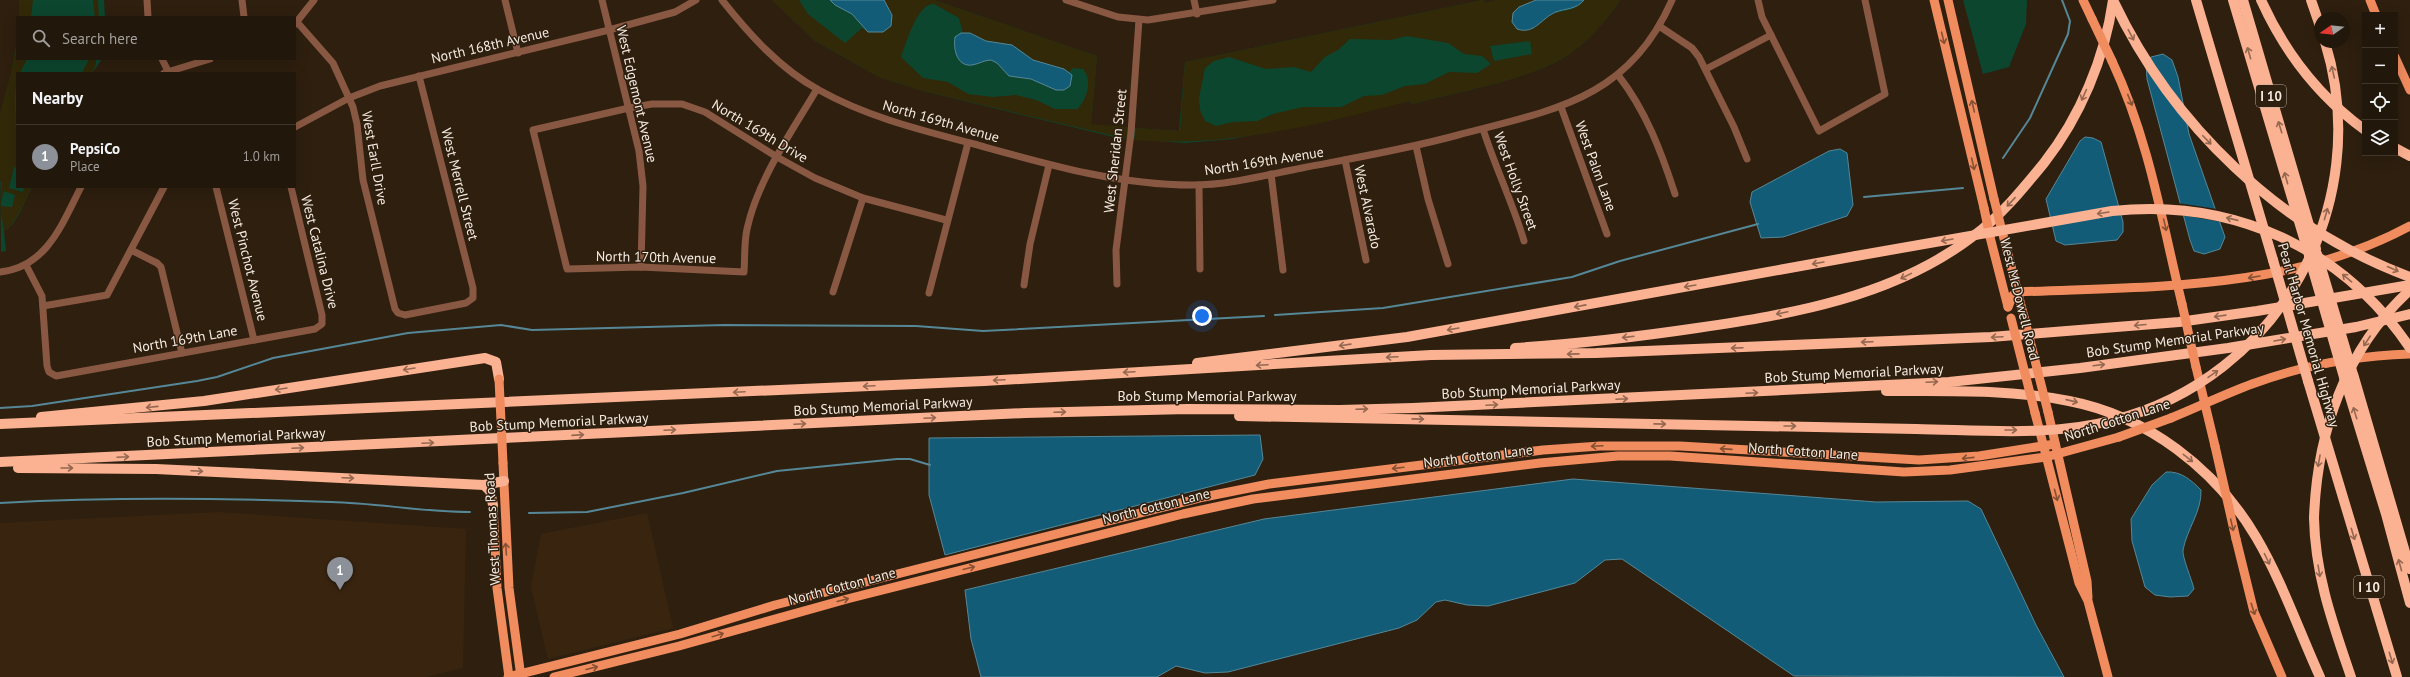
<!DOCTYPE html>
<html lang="en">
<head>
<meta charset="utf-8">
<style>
	body { margin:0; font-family:"PT Sans",sans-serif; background:#2e2419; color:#f1f3f6 }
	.controls { position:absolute; right:12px; top:12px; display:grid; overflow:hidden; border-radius:0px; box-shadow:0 4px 16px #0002 }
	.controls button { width:36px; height:36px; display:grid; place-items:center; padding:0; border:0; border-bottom:1px solid #3f362c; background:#22170b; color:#f1f3f6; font:20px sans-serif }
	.compass { position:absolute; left:2314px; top:12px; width:36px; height:36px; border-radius:50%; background:#22170b; box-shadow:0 4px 16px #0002; rotate:256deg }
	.you { position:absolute; left:1202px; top:316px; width:14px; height:14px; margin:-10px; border:3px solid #fff; border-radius:50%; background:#1a73e8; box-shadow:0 0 0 6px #1a73e833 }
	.badge { display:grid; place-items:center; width:26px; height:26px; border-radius:50%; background:#8c9099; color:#fff; font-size:13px; font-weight:700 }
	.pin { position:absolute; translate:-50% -33px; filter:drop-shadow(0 1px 2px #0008) }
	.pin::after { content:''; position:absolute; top:21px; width:14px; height:12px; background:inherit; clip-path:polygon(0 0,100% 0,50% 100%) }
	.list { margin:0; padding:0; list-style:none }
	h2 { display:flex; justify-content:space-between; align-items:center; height:52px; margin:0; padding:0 16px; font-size:17px }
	h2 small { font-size:13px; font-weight:400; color:#a29f9d }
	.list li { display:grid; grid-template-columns:26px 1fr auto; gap:12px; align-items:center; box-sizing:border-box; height:64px; padding:0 16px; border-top:1px solid #3f362c }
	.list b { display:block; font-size:15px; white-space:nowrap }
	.list p { margin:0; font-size:13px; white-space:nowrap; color:#a29f9d }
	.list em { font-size:13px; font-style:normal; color:#a29f9d }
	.icon { flex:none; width:22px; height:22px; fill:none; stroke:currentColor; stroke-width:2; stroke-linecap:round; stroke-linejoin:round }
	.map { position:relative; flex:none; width:2410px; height:677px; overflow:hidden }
	.search { position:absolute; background:#22170b; box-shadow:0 4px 16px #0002; left:16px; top:16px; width:280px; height:44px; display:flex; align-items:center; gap:10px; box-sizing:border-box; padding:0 14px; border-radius:0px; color:#a29f9d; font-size:15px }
	.panel { position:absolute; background:#22170b; box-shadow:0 4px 16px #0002; left:16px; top:72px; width:280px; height:116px; border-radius:0px }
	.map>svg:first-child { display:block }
</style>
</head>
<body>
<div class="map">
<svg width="2410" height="677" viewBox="0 0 2410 677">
	<rect width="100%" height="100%" fill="#2e1f0f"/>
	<g fill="#39250f">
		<polygon points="218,512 466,529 463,668 426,677 0,677 0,523"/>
		<polygon points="647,513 673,628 548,659 531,587 541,534"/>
	</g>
	<g fill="#0d462f">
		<polygon points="19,0 104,0 105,17 19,17"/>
		<path d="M772,0H934L1097,56L1091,125L1179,131L1185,62L1483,0L1486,3L1497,0H1620C1604,25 1580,51 1552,64C1508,84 1458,92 1412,104L1410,101L1305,125L1232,139L1185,143L1118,138L923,91L879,77L815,41Z"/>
		<polygon points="1963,0 2027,0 2026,24 2009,67 1983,74"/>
		<path d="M17,40V59H102L92,73H17V187H32C25,200 17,225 4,231L6,251L1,252L0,114L11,74Z"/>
	</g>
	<g fill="#312908" fill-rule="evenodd">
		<polygon points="19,0 33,0 31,17 19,17"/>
		<polygon points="93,0 98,0 99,17 95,17"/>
		<path d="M772,0H799L808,14L845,43L862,28L865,30L893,19L884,0H934L1097,56L1091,124L1128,127L1127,139L923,91L879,77L815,41ZM934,4L959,18L963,33L972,34L986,41L1016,47L1033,60L1061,68L1069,72L1073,68L1083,69C1093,80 1087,100 1077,109H1055L1036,100L1016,95L993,97L968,94L948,82L923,78L901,57C906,44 917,3 934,4Z"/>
		<path d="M1483,0L1486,3L1497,0H1536L1519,7L1517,29L1534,28L1551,14L1573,9L1584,0H1620C1604,25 1580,51 1552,64C1508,84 1458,92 1412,104L1410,101C1321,124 1228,148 1134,140L1136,128L1180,131L1185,62ZM1407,36L1448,43L1464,54L1482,56L1491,64L1477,73L1449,72L1425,84L1405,86L1382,95L1364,96L1341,107H1303L1273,114L1257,121L1233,122L1216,126L1205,121L1200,110L1199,98L1205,68L1214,61L1229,57L1266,69L1294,67L1311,72L1325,57L1338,50L1350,39L1391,40ZM1530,41L1532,54L1494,61L1490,46Z"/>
		<path d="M17,40V59H27L20,73H17L15,98L17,168L14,167L9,188L23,192L24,187H32C26,198 15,226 4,231L0,206L2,183L0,180V114L11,74ZM4,191L15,195L12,207L0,206Z"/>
		<polygon points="89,59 96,59 96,64 92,73 82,73"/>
	</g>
	<g fill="#125c77" stroke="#568797">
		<polygon points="830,0 884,0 892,15 891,26 883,32 868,32 852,14 835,5"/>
		<path d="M1536,0H1584C1576,10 1566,8 1556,12C1541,18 1535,35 1517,29L1512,22L1513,13L1519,7Z"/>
		<path d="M961,33H970L986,41L1012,45L1033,60L1064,69L1072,75L1070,86L1064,90H1056L1031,79L1009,76L997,63L991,60C984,60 979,64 972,65C957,67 953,49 955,37Z"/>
		<polygon points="2163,54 2172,60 2178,77 2189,134 2225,237 2220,249 2204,254 2194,251 2190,240 2147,79 2146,64 2151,57"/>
		<polygon points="2085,137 2093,138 2101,142 2123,222 2123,232 2117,240 2065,245 2056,241 2046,199 2080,141"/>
		<polygon points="1840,149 1847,153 1853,205 1847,216 1783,237 1761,238 1750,202 1752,192 1829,151"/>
		<polygon points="1260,435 1263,459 1255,475 945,555 929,495 929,438"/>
		<path d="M2166,472C2181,471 2191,480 2201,490C2202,511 2187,529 2183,550C2182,557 2192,580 2194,589L2188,596L2170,597L2155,595L2145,587L2132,541L2131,519L2152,485Z"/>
		<polygon points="1573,479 1876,502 1968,501 1981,509 2036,625 2064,677 1794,676 1622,559 1605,560 1575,583 1488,606 1467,605 1445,600 1436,602 1417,620 1399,628 1228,672 1205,673 1176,666 1157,677 981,677 971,639 965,590 1264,519"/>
	</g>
	<polygon fill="#2e1f0f" points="2178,203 2217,209 2222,222 2181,215"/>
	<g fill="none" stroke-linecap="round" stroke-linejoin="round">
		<g stroke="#568797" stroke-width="2">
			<polyline points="2003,158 2030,118 2068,34 2070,21 2062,0"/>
			<polyline points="1864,197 1963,188"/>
			<polyline points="1275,315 1383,308 1572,277 1620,261 1758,224"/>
			<polyline points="0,408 32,406 197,381 217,377 273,358 408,333 501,325 532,330 724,325 916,326 983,331 1264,316"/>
			<path d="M0,503C110,497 220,498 331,502C377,503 422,512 470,512"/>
			<polyline points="529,513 587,512 683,493 777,471 897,459 910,459 930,465"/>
		</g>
		<g stroke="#895843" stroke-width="7">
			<polyline points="147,0 148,17"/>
			<polyline points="242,0 244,17"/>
			<polyline points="505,0 518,53"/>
			<polyline points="602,0 639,151 643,186 641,267"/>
			<path d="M722,0C749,34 780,69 819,90C867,117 921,130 974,144C1046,164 1117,185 1192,185C1229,185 1266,175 1302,168C1354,158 1407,149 1458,135C1553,110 1628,100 1672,0"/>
			<polyline points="1066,0 1118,17 1148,20 1273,0"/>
			<polyline points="1194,0 1197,14"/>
			<polyline points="1758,0 1762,17 1819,131 1885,94 1865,0"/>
			<polyline points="297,22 333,63 353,107 357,124 363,180 395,309 398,313 405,315 466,303 473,298 473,288 419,76"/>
			<polyline points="295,24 314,0"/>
			<polyline points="1659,26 1692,48 1699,57 1734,127 1747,159"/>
			<polyline points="162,59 168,71"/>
			<polyline points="1706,69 1771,35"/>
			<polyline points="164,73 210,59"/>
			<path d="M1618,75C1646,111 1661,151 1675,194"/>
			<path d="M817,89C791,133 758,179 747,229C744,243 745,258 744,272L641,267L567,269L533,130L629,108L652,104H682L705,112L777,157L815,178L863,198L946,220"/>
			<polyline points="1561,107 1607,234"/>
			<polyline points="295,127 349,98 380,86 609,30 675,12 696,0"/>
			<path d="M1483,129C1495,167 1513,203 1524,241"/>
			<polyline points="1416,146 1428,199 1448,264"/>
			<polyline points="1345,160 1366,260"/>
			<polyline points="1271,174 1283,270"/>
			<polyline points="1199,185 1200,269"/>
			<polyline points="216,187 254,340"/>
			<polyline points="131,250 157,263 161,267 182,353"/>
			<polyline points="26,265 42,296 47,366 49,372 56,376 315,329 322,324 322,315 291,187"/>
			<path d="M0,272C47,267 62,224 81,187"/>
			<polyline points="1117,284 1116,250 1131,133 1139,20"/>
			<polyline points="1024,285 1030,244 1049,165"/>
			<polyline points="833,292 863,198"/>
			<polyline points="929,293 968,143"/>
			<polyline points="43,306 107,295 164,187"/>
		</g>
		<g stroke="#f18c5f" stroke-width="9">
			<polyline points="1934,0 1984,208"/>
			<polyline points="1948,0 1994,199"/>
			<polyline points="2083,0 2092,19"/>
			<polyline points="2370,0 2376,15"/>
			<polyline points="2395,57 2410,90"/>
			<path d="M2112,61C2149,140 2162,221 2182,304"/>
			<polyline points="2001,227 2024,317"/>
			<polyline points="1990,237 2008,307"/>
			<path d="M2008,307L2013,295L2018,292C2151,286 2290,291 2410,226"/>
			<polyline points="2196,367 2215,446"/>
			<polyline points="2048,412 2087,581 2088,598"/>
			<polyline points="2035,413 2079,583 2088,601 2108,677"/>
			<path d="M2171,418C2198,407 2225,394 2252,384C2303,365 2356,356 2410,354"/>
			<polyline points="503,463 509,588 521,677"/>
			<polyline points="493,505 497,588 509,677"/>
			<polyline points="2236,539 2254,612 2282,677"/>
			<polyline points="508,677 680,634 775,605 925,567 1204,497 1269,484 1543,450 1600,446 1680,446 1919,460 1979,456 2055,444"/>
			<polyline points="554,677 679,646 847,599 1183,514 1253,499 1540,463 1618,456 1670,456 1904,472 1950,470 2046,457 2119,437"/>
		</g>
		<g stroke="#fbb292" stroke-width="10">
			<polyline points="2196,0 2273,260"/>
			<polyline points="2233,0 2309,255"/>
			<polyline points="2243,0 2316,249"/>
			<path d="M2261,0C2285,53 2318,96 2365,130"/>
			<polyline points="2311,0 2320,26"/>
			<polyline points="2395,148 2410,156"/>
			<path d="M1515,348C1576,344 1636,337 1697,328C1792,314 1893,297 1972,237C2000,217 2022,190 2044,163C2080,117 2105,58 2113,0"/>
			<polyline points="1197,363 1407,337 1856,256"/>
			<polyline points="2353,374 2410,569"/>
			<polyline points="2344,377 2386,514 2410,603"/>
			<polyline points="2308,381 2397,677"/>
			<path d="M1886,391C1946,391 2010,389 2069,401C2147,416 2216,469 2256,537C2282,581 2299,631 2320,677"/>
			<polyline points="1239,416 1916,429"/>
			<polyline points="41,417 204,401 485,358 496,362 499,379"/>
			<polyline points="0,424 984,381 1431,355 1596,353 1991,337 2179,322 2257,311 2410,285"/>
			<polyline points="0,462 1025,413 1188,409 1340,410 1413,408 1949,382 2080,368 2228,348 2356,327 2410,314"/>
			<polyline points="18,468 156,469 484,485 504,481"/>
			<polyline points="484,485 490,491 493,505"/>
			<path d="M2314,518C2315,575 2333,624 2351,677"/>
		</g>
		<g stroke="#f18c5f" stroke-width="9">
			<polyline points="2092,19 2112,61"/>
			<polyline points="1994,199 2001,227"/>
			<polyline points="1984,208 1990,237"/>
			<polyline points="2182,304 2196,367"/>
			<polyline points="2024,317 2048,412"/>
			<polyline points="2011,318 2035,413"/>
			<polyline points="499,379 503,463"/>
			<polyline points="2119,437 2171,418"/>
			<polyline points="2215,446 2236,539"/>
		</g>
		<g stroke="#fbb292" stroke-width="10">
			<path d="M2113,0C2172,125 2280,229 2410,277"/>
			<polyline points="2317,254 2352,371"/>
			<path d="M1856,256L2112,211C2232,198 2342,247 2410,348"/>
			<polyline points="2309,256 2344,377"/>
			<polyline points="2273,260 2308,381"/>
			<path d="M1916,429C1981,430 2050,437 2114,420C2279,378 2375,204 2325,42"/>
			<path d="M2314,518C2317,433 2345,349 2410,290"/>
		</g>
	</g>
	<defs><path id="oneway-shaft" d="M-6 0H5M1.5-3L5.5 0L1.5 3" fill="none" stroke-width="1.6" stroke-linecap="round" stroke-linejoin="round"/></defs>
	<g stroke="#946850">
		<use href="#oneway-shaft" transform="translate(2131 35) rotate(62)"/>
		<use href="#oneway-shaft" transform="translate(2249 53) rotate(-106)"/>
		<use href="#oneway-shaft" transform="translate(2333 72) rotate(-103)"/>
		<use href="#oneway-shaft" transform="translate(2084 95) rotate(114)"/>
		<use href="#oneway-shaft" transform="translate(2280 127) rotate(-107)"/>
		<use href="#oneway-shaft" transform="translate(2207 140) rotate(46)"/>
		<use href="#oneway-shaft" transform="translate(2286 178) rotate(-106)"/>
		<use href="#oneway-shaft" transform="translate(2011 202) rotate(133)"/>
		<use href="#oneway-shaft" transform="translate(2103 213) rotate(171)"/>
		<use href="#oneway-shaft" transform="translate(2326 214) rotate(-74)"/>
		<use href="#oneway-shaft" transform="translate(2232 219) rotate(-167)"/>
		<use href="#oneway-shaft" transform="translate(1947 240) rotate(170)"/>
		<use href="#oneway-shaft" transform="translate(1818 263) rotate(170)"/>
		<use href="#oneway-shaft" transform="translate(2393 269) rotate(24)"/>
		<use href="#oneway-shaft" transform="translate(1906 276) rotate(154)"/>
		<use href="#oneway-shaft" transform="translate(2347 278) rotate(-141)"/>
		<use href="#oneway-shaft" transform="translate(1690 286) rotate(170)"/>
		<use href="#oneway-shaft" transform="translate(1580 306) rotate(169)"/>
		<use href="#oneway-shaft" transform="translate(1782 313) rotate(168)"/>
		<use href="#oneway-shaft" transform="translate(2220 316) rotate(172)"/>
		<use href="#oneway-shaft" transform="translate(2140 325) rotate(175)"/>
		<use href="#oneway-shaft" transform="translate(1453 329) rotate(170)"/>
		<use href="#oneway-shaft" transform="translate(1628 337) rotate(173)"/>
		<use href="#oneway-shaft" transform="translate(1997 337) rotate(177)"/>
		<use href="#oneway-shaft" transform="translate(2280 340) rotate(-10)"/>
		<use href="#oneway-shaft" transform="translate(2367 341) rotate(123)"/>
		<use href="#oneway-shaft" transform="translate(1867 342) rotate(178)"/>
		<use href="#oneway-shaft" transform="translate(1345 345) rotate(172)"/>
		<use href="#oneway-shaft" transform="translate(1737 348) rotate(178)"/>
		<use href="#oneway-shaft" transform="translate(1573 354) rotate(179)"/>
		<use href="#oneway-shaft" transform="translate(1392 357) rotate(177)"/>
		<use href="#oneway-shaft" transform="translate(1262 365) rotate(177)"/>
		<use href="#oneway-shaft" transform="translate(2099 365) rotate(-7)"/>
		<use href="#oneway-shaft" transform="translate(409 369) rotate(171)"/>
		<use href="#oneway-shaft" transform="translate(1129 372) rotate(177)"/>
		<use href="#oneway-shaft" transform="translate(2213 374) rotate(-35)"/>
		<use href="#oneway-shaft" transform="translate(999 380) rotate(177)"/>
		<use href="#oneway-shaft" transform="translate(1932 382) rotate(-3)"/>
		<use href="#oneway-shaft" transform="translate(869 386) rotate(177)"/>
		<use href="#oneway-shaft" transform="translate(281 389) rotate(171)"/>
		<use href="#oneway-shaft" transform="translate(739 392) rotate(177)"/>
		<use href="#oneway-shaft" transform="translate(1752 393) rotate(-3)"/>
		<use href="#oneway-shaft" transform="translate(1622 399) rotate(-3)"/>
		<use href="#oneway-shaft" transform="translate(2072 401) rotate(13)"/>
		<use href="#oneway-shaft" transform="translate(1492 405) rotate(-3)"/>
		<use href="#oneway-shaft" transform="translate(152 407) rotate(174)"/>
		<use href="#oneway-shaft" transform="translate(1362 409) rotate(-2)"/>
		<use href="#oneway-shaft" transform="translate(1060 412) rotate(-2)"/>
		<use href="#oneway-shaft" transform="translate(2355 413) rotate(-107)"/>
		<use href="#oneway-shaft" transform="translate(930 418) rotate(-3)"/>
		<use href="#oneway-shaft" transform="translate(1418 419) rotate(1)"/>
		<use href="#oneway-shaft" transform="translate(800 424) rotate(-3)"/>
		<use href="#oneway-shaft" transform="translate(1660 424) rotate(1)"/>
		<use href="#oneway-shaft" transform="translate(1790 426)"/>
		<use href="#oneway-shaft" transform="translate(670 430) rotate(-3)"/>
		<use href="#oneway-shaft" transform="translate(2011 430)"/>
		<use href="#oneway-shaft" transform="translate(578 435) rotate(-4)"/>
		<use href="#oneway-shaft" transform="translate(428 443) rotate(-3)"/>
		<use href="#oneway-shaft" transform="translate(298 448) rotate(-3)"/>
		<use href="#oneway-shaft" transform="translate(123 457) rotate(-3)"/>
		<use href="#oneway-shaft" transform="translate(2188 458) rotate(38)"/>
		<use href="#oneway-shaft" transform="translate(2319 461) rotate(100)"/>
		<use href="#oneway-shaft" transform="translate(67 468)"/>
		<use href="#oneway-shaft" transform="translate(197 471) rotate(3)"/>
		<use href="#oneway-shaft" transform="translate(348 478) rotate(2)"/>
		<use href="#oneway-shaft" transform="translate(2353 534) rotate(73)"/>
		<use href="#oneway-shaft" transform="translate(2267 559) rotate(64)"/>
		<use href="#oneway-shaft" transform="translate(2400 565) rotate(-105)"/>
		<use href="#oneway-shaft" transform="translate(2319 571) rotate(81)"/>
		<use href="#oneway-shaft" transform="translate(2391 658) rotate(73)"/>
	</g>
	<g stroke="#865033">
		<use href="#oneway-shaft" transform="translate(1943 38) rotate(76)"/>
		<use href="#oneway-shaft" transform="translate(2130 100) rotate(68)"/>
		<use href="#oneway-shaft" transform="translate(1973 106) rotate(-103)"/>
		<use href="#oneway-shaft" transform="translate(1973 164) rotate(77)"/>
		<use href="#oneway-shaft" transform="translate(2165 225) rotate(77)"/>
		<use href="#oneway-shaft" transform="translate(2254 277) rotate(170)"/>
		<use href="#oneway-shaft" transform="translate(1597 446) rotate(177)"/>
		<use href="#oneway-shaft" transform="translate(1726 449) rotate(-176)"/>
		<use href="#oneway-shaft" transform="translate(1968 458) rotate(174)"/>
		<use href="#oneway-shaft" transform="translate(1398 468) rotate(173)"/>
		<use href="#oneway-shaft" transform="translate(2056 495) rotate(75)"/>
		<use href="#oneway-shaft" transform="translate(2232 525) rotate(77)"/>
		<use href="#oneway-shaft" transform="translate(506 549) rotate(-94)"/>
		<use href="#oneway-shaft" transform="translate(969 568) rotate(-14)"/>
		<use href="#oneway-shaft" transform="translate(843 600) rotate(-15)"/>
		<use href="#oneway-shaft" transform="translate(2253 609) rotate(72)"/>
		<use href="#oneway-shaft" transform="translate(718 635) rotate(-17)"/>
		<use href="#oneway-shaft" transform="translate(592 668) rotate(-14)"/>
	</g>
	<g text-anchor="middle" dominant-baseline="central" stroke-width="3" stroke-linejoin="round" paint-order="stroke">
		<g fill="#2e1f0f" stroke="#b9aea2" stroke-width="1">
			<rect x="2256" y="85" width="30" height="22" rx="3"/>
			<rect x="2354" y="576" width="30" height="22" rx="3"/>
		</g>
		<g font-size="13" font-weight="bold" fill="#f5ebe1">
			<text x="2271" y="96">I 10</text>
			<text x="2369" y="587">I 10</text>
		</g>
		<g font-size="14" fill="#f5ebe1" stroke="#2e1f0f">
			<text transform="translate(490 45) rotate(-13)">North 168th Avenue</text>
			<text transform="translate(637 94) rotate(77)">West Edgemont Avenue</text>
			<text transform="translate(941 121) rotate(16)">North 169th Avenue</text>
			<text transform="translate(760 131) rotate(31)">North 169th Drive</text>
			<text transform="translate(1115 151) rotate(-84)">West Sheridan Street</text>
			<text transform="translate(375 158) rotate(80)">West Earll Drive</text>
			<text transform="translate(1264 161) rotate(-9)">North 169th Avenue</text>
			<text transform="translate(1596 166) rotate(70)">West Palm Lane</text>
			<text transform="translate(1516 181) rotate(70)">West Holly Street</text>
			<text transform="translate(460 184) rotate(76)">West Merrell Street</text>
			<text transform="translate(1368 207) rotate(78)">West Alvarado</text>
			<text transform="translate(320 252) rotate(76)">West Catalina Drive</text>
			<text transform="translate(656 257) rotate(1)">North 170th Avenue</text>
			<text transform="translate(248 260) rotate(76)">West Pinchot Avenue</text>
			<text transform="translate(2020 299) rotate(76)">West McDowell Road</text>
			<text transform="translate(2309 335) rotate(74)">Pearl Harbor Memorial Highway</text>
			<text transform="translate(185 339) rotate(-10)">North 169th Lane</text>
			<text transform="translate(2175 340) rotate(-8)">Bob Stump Memorial Parkway</text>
			<text transform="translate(1854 373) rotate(-3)">Bob Stump Memorial Parkway</text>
			<text transform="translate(1531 389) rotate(-3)">Bob Stump Memorial Parkway</text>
			<text x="1207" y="396">Bob Stump Memorial Parkway</text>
			<text transform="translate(883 406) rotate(-3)">Bob Stump Memorial Parkway</text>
			<text transform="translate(2117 420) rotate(-18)">North Cotton Lane</text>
			<text transform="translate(559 422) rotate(-3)">Bob Stump Memorial Parkway</text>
			<text transform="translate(236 437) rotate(-3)">Bob Stump Memorial Parkway</text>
			<text transform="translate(1803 451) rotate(4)">North Cotton Lane</text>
			<text transform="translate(1478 456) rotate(-7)">North Cotton Lane</text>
			<text transform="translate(1156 506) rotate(-14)">North Cotton Lane</text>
			<text transform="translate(492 529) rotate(-93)">West Thomas Road</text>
			<text transform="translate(842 586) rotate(-15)">North Cotton Lane</text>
		</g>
	</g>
</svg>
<div class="controls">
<button>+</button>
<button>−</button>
<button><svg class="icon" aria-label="locate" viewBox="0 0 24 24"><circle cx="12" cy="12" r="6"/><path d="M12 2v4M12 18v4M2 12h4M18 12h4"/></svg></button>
<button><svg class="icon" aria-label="layers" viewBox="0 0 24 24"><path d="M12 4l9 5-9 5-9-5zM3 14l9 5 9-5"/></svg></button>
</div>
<svg class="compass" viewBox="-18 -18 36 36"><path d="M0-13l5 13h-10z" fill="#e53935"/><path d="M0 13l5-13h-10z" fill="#a29f9d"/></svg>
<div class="you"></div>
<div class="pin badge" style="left:340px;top:590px">1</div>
<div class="search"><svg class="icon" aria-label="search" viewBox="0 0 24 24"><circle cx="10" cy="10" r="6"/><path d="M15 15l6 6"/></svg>Search here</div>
<section class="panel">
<h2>Nearby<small></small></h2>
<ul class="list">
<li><span class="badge">1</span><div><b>PepsiCo</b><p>Place</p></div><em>1.0 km</em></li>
</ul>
</section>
</div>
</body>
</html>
